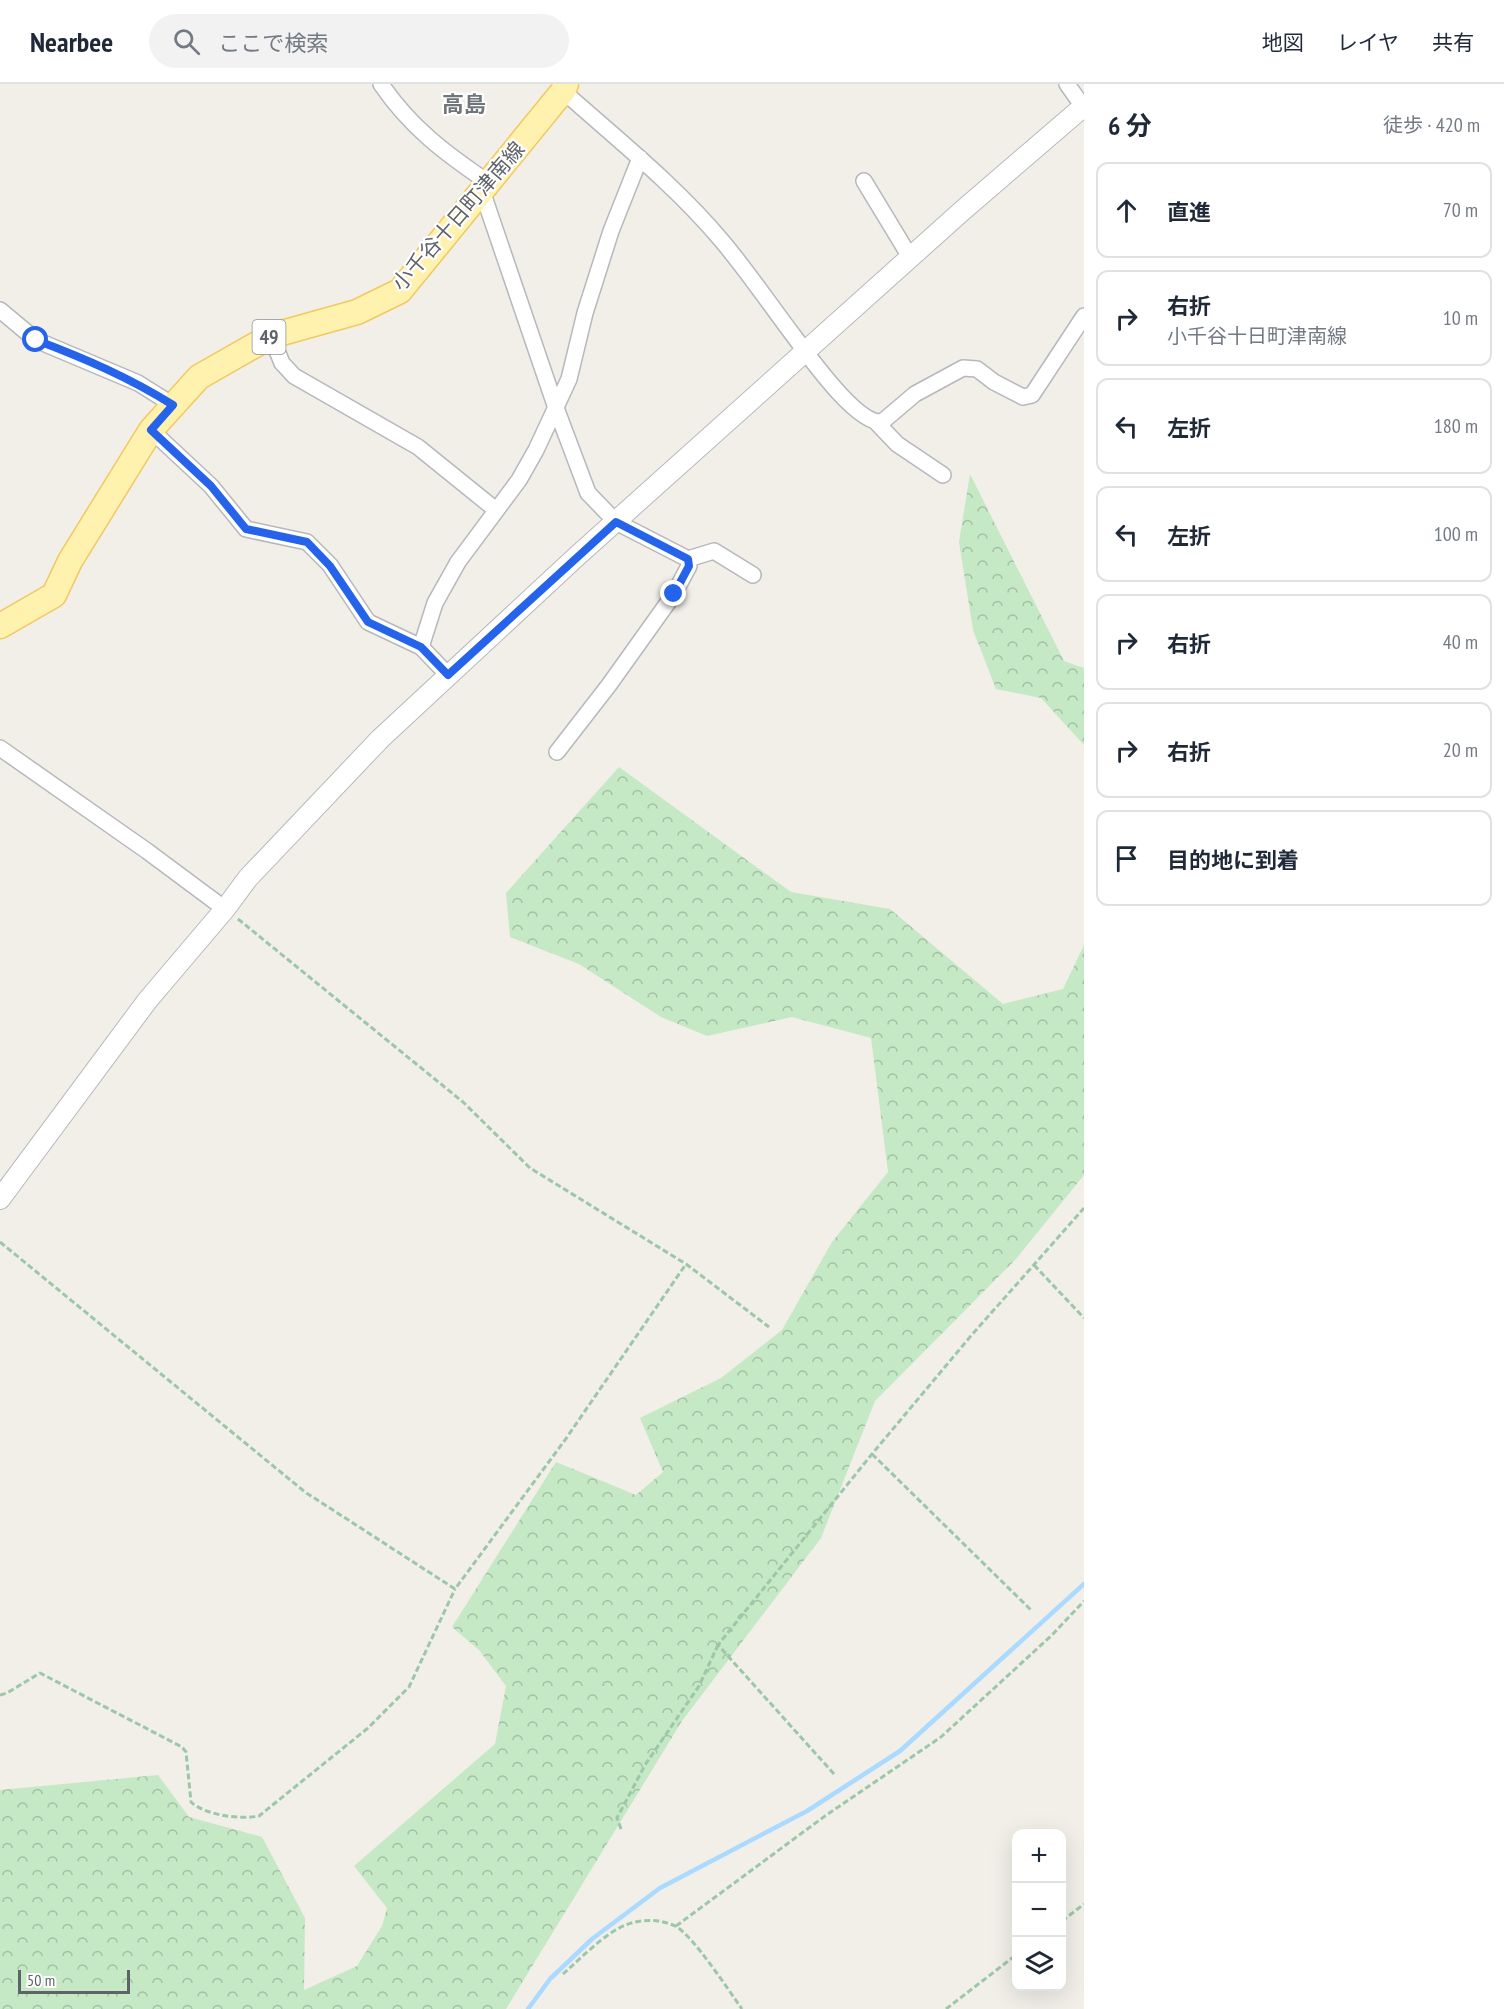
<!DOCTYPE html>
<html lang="ja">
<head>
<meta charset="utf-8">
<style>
	body { margin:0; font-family:"PT Sans Narrow","Noto Sans JP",sans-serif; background:#f2f2f3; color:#1f2937 }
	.controls { position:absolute; right:18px; bottom:18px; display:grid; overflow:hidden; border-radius:12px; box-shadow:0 6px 24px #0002 }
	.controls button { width:54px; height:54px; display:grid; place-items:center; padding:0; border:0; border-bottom:2px solid #e0e1e3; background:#fff; color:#1f2937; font:30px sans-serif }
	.scale { position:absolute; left:18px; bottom:15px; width:112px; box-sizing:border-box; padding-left:6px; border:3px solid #5f6368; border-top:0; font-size:16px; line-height:21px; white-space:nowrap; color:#5f6368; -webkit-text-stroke:4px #fff; paint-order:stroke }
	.stop { position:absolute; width:18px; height:18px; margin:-14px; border:4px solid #2563eb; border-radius:50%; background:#fff }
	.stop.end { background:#2563eb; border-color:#fff; box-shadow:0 2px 6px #0008 }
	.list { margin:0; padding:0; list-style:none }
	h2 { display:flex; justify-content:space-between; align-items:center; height:78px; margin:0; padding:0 24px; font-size:26px }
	h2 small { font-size:20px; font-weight:400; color:#747a83 }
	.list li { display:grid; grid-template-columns:39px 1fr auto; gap:18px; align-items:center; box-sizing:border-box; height:96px; margin:0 12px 12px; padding:0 12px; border:2px solid #e0e1e3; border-radius:12px }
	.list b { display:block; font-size:22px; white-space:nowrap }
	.list p { margin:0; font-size:20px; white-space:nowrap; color:#747a83 }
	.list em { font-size:20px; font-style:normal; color:#747a83 }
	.icon { flex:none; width:33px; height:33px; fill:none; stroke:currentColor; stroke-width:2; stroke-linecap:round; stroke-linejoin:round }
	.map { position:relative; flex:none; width:1084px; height:1925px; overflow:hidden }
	header { display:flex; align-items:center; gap:36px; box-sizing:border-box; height:84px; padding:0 30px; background:#fff; border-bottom:2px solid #e0e1e3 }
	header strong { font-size:28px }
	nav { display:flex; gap:33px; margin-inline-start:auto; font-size:21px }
	.search { width:420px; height:54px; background:#f2f2f3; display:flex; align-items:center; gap:15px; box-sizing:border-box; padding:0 21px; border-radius:33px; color:#747a83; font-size:22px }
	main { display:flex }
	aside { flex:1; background:#fff }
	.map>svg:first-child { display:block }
</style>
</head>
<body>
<header>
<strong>Nearbee</strong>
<div class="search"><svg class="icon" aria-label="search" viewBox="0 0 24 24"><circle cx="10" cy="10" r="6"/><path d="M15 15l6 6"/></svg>ここで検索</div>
<nav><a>地図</a><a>レイヤ</a><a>共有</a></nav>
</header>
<main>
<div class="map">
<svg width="1084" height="1925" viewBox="0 0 1084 1925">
	<defs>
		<pattern id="forest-crowns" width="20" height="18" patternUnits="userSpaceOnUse" patternTransform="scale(1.5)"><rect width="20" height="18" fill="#c5e8c5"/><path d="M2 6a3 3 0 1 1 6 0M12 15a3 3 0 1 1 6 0" fill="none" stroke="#a3c0a4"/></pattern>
	</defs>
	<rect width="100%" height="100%" fill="#f1efe8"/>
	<g fill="url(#forest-crowns)">
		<polygon points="970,390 1064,577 1084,584 1084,661 1041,614 996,605 973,546 959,458"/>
		<polygon points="619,683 791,808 890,825 1003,920 1063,905 1084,861 1084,1091 1016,1175 875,1317 821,1454 682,1637 506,1925 0,1925 0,1706 158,1691 189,1733 262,1753 305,1834 304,1906 357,1882 382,1842 387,1824 354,1782 495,1660 506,1602 479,1566 452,1543 556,1378 636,1411 663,1388 640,1334 721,1294 782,1246 832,1158 888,1088 871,954 792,933 707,952 661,933 579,880 510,853 506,809"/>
	</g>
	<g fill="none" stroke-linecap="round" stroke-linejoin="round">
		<polyline stroke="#aadaff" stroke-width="4.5" points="528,1925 550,1895 592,1855 660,1804 807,1727 900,1667 1084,1500"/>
		<defs>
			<g id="minor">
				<path d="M381,0C410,43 446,70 489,99"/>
				<polyline points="1067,0 1084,24"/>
				<path d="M563,7C617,55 675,101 722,157C748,188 771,222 796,255C810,274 857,340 882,338L915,310L963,284L977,285L994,298L1023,313L1032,311L1084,232"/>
				<polyline points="864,97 910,173"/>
				<polyline points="482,107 556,324 588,409 616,438 688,475 689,482 674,510 609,601 557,668"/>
				<polyline points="0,226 36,256 138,299 173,321"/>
				<polyline points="271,252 282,279 294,292 418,363 496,426"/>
				<polyline points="877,339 897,360 943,391"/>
				<polyline points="151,346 211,402 246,445 307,458 330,481 368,538 421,563 448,591"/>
				<polyline points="688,475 714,467 753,491"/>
				<polyline points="421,563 435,519 458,478 519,396 536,366 569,295 585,229 611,147 640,74"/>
				<polyline points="0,664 147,767 225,825"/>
			</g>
			<polyline id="tertiary" points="0,1115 147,917 225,825 248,794 380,655 576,473 962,127 1084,22"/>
			<polyline id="primary" points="0,542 54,511 70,477 151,346 199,293 271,252 357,228 400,207 563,7 566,0"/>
		</defs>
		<use href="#minor" stroke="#b5b8bc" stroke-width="18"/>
		<use href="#tertiary" stroke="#b5b8bc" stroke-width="22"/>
		<use href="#primary" stroke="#f2c960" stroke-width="27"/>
		<g stroke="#9cc7a9" stroke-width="3" stroke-dasharray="6 3" stroke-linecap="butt">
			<polyline points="238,835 463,1018 530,1084 686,1180 769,1243"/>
			<polyline points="0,1158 305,1408 455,1505 565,1356 686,1180"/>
			<polyline points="1034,1181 1084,1234"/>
			<polyline points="872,1370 1031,1526"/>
			<path d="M0,1611L7,1609L40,1589L182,1663L186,1668L191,1718C205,1731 240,1736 259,1732L368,1644L409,1603L455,1505"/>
			<polyline points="834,1690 718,1561 872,1370 970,1253 1084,1124"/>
			<polyline points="621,1745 617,1734 645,1681 699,1602 718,1561"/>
			<polyline points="1062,1837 1084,1820"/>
			<polyline points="676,1842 825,1732 941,1653 1052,1551 1084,1517"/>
			<path d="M563,1890C581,1874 600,1854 621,1843C637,1835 658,1834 675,1842C692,1850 729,1907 742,1925"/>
			<polyline points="946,1925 1016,1871"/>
		</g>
		<use href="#minor" stroke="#fff" stroke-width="15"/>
		<use href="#tertiary" stroke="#fff" stroke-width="20"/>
		<use href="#primary" stroke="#fff2af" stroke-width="24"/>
	</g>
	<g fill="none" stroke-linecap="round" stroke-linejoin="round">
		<path stroke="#2563eb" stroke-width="8" d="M36,256C86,275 128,293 173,321L151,346L211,402L246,445L307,458L330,482L368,538L421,563L448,591L616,438L688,475L689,482L674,510"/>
	</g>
	<g text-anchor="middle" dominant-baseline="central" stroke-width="4.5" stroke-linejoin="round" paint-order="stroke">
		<rect fill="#fff" stroke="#8f9295" stroke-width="1.5" x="252.5" y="236" width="33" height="34" rx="4.5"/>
		<g font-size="20" font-weight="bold" fill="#5f6368">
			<text x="269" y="253">49</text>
		</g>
		<g font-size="21" fill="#5f6368" stroke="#fff">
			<text transform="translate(458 132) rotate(-49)">小千谷十日町津南線</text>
		</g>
		<g font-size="22" font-weight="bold" fill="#70757a" stroke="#fff">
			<text x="464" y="20">高島</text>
		</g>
	</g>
</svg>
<div class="controls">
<button>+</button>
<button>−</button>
<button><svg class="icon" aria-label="layers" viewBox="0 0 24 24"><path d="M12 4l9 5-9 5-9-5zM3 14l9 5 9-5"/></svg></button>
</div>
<div class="scale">50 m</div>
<div class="stop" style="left:36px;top:256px"></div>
<div class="stop end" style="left:674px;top:510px"></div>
</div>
<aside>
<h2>6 分<small>徒歩 · 420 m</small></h2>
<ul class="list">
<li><svg class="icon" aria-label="ahead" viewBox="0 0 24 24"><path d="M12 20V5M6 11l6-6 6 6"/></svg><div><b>直進</b></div><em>70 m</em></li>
<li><svg class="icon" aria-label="right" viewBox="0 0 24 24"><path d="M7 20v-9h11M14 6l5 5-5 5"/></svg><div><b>右折</b><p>小千谷十日町津南線</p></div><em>10 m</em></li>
<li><svg class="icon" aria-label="left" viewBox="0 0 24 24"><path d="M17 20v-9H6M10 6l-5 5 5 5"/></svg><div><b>左折</b></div><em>180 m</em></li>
<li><svg class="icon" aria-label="left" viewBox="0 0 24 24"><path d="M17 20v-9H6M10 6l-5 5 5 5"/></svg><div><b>左折</b></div><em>100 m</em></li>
<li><svg class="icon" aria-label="right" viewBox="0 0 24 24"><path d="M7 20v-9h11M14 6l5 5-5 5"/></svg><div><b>右折</b></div><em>40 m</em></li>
<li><svg class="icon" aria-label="right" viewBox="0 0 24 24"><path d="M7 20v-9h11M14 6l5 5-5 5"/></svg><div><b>右折</b></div><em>20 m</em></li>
<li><svg class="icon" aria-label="arrive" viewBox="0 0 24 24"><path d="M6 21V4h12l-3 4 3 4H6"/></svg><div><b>目的地に到着</b></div></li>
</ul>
</aside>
</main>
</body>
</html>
